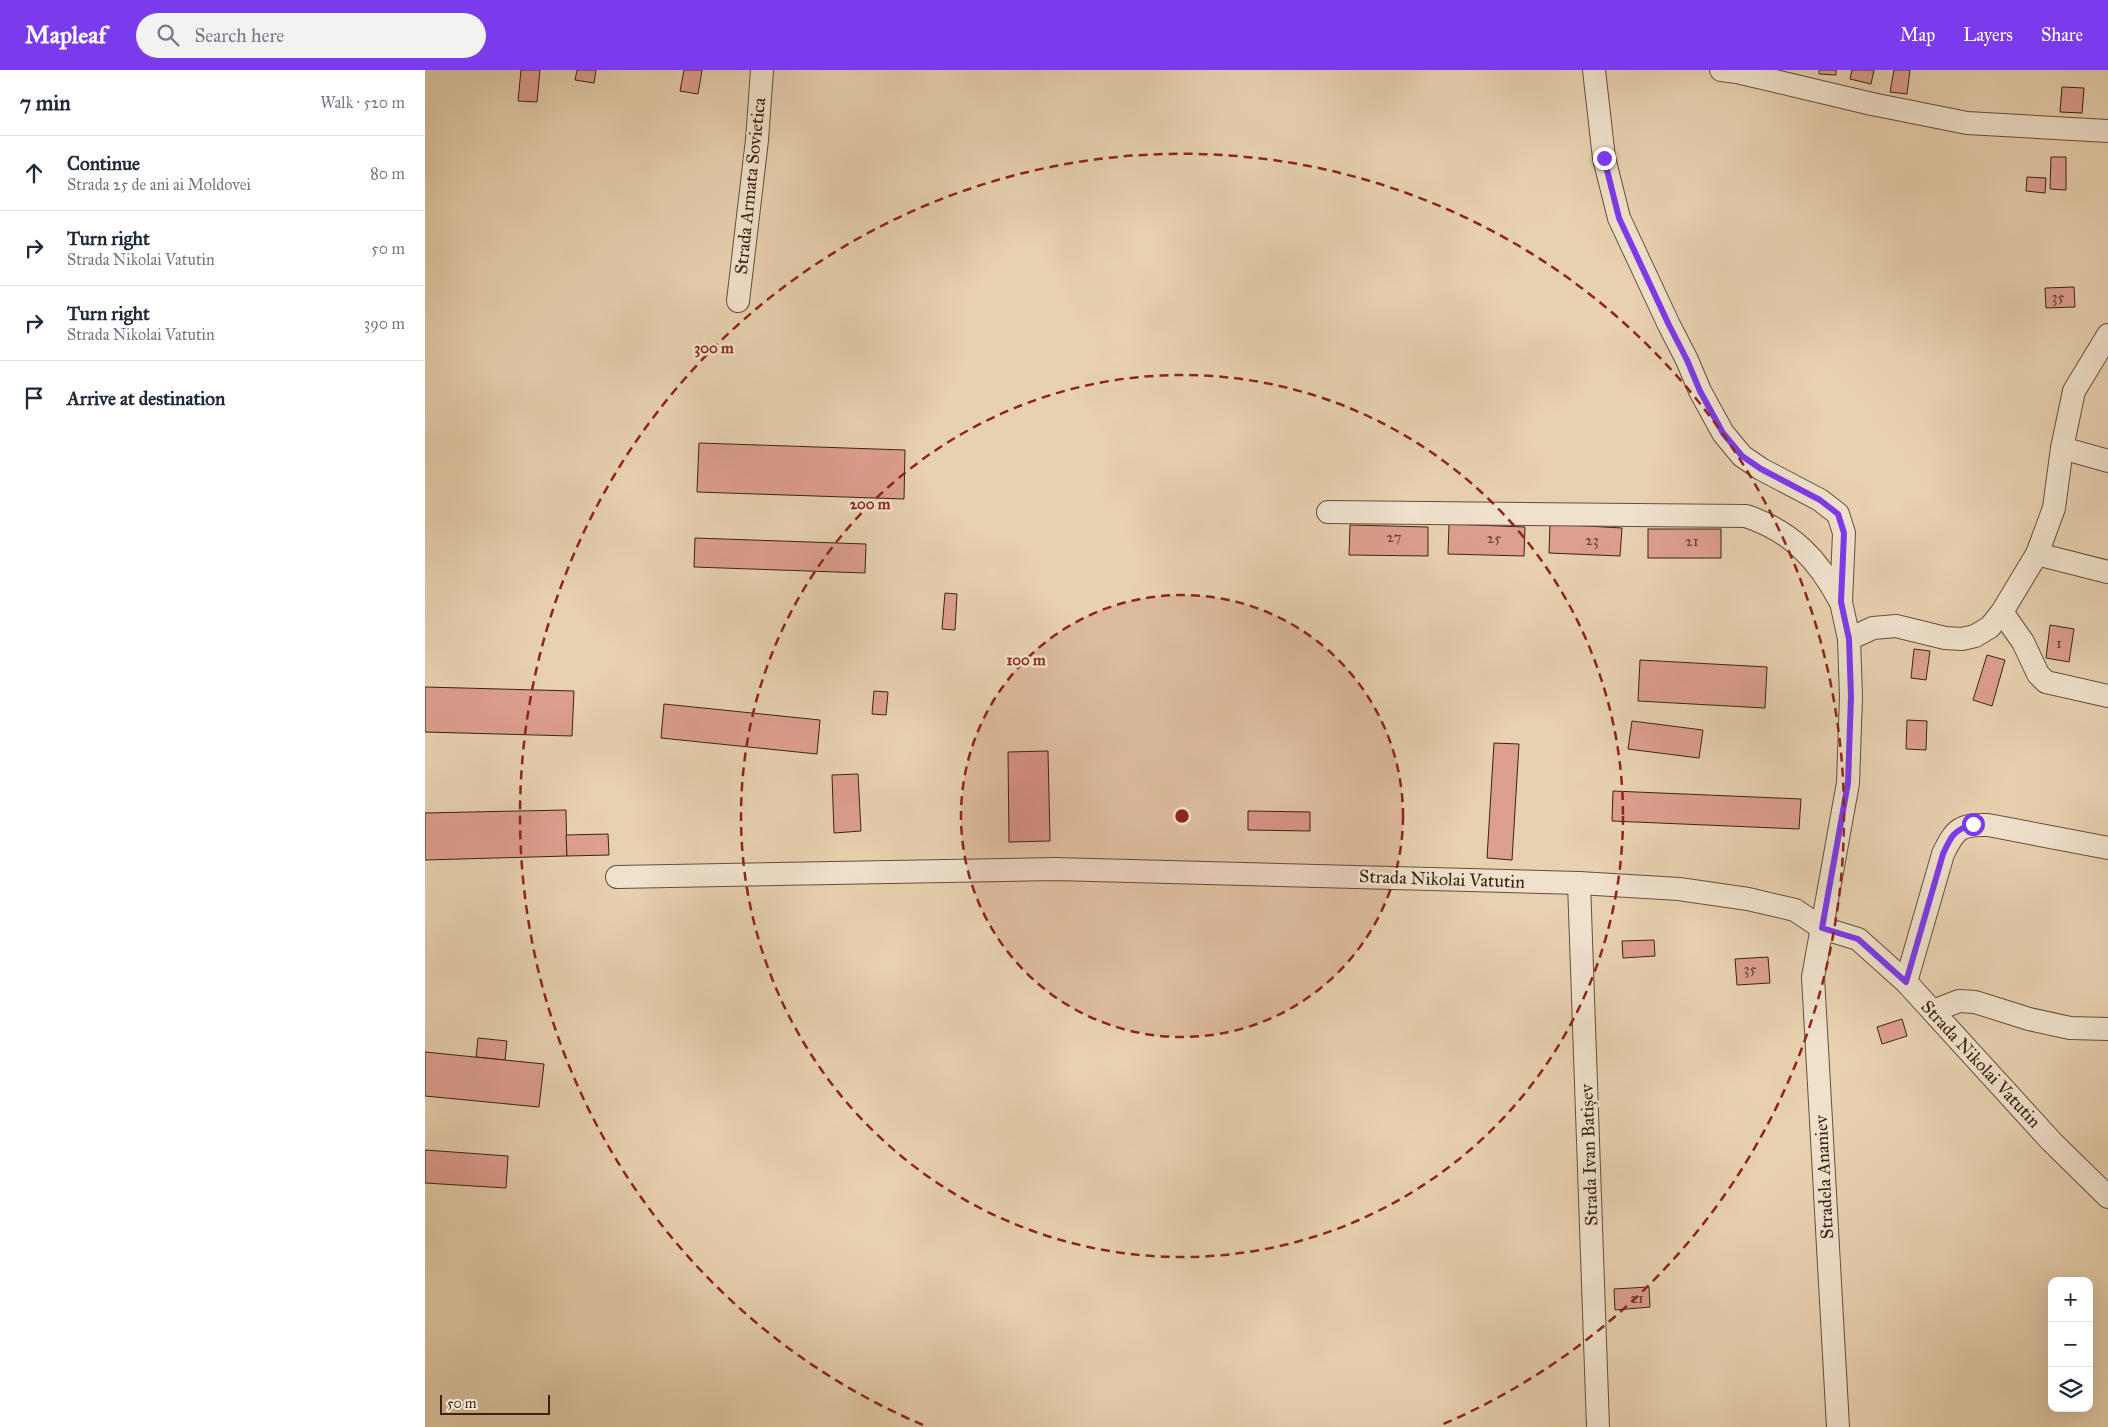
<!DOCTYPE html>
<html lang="en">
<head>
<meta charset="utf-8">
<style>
	body { margin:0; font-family:"IM FELL Great Primer",serif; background:#f2f2f3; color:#1f2937 }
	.controls { position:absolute; right:15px; bottom:15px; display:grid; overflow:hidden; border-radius:10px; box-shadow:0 5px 20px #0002 }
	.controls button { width:45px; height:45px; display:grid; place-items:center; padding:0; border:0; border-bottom:1px solid #e0e1e3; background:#fff; color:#1f2937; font:25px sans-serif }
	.scale { position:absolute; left:15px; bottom:12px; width:110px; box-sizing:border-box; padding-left:5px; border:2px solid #3a2312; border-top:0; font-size:14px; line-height:18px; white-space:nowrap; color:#3a2312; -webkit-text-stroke:4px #f0e1cc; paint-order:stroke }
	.stop { position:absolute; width:15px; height:15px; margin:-11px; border:4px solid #7c3aed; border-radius:50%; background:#fff }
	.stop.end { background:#7c3aed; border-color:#fff; box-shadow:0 1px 5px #0008 }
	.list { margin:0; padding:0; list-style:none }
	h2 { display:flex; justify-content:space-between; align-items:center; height:65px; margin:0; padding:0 20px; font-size:21px }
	h2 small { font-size:16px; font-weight:400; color:#747a83 }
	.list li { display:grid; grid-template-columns:32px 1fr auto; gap:15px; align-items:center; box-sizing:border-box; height:75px; padding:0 20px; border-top:1px solid #e0e1e3 }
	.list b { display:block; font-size:19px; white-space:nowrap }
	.list p { margin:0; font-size:16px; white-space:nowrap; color:#747a83 }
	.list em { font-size:16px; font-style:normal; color:#747a83 }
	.icon { flex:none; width:28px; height:28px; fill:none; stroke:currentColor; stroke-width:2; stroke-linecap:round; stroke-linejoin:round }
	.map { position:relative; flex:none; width:1683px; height:1357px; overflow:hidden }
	header { display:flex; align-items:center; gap:30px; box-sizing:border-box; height:70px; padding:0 25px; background:#7c3aed; color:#fff }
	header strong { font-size:24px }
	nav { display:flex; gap:28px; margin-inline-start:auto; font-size:18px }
	.search { width:350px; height:45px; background:#f2f2f3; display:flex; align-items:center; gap:12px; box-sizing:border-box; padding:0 18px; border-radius:28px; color:#747a83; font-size:19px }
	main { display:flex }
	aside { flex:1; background:#fff }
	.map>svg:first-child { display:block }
</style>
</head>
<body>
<header>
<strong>Mapleaf</strong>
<div class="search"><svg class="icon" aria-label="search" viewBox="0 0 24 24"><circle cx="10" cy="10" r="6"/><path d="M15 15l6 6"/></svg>Search here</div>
<nav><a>Map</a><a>Layers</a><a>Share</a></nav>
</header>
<main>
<aside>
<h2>7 min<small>Walk · 520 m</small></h2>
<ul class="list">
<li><svg class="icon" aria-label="ahead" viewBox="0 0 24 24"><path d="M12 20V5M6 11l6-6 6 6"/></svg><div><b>Continue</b><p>Strada 25 de ani ai Moldovei</p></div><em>80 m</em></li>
<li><svg class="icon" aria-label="right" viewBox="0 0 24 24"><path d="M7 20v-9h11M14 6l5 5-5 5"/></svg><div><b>Turn right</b><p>Strada Nikolai Vatutin</p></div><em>50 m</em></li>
<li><svg class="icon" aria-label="right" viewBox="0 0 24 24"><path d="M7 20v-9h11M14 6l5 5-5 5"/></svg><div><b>Turn right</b><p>Strada Nikolai Vatutin</p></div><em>390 m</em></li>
<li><svg class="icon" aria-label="arrive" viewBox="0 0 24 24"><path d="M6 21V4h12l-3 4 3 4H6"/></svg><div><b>Arrive at destination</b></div></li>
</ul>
</aside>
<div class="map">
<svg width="1683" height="1357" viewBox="0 0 1683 1357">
	<rect width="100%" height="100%" fill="#e8d1b0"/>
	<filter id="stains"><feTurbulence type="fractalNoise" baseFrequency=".004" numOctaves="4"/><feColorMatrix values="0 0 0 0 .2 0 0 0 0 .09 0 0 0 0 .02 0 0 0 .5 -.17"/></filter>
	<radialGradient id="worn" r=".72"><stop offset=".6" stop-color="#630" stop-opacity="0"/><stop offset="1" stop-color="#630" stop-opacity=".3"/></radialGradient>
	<g fill="#dd9f8f" stroke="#3a2312">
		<polygon points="96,0 115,0 112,32 93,31"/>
		<polygon points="152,0 171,0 169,13 150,10"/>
		<polygon points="259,0 277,0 273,24 255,21"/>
		<polygon points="1394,0 1411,0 1411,5 1394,4"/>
		<polygon points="1427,0 1449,0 1446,14 1425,9"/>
		<polygon points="1469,0 1485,0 1482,24 1465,22"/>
		<polygon points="1637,17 1659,18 1657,43 1635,42"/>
		<polygon points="1626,87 1641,87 1641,120 1625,119"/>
		<polygon points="1602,107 1621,108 1620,123 1601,121"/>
		<polygon points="1649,217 1650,237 1621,238 1620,218"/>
		<polygon points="274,373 480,380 479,429 272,422"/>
		<polygon points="1024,454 1100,457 1099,486 1023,484"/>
		<polygon points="1125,454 1197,458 1195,486 1124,483"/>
		<polygon points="925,455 1003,457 1003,486 924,485"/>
		<rect x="1223" y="459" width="73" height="29"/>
		<polygon points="270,468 441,474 440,503 269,497"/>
		<polygon points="520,523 532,524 530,560 517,559"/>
		<polygon points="1625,555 1649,559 1644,592 1621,588"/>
		<polygon points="1489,579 1505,581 1501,610 1486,608"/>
		<polygon points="1562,585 1580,590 1567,636 1548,630"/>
		<polygon points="1215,590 1342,597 1340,638 1213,631"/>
		<polygon points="0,617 149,621 147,666 0,662"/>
		<polygon points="449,621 463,622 461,645 447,644"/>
		<polygon points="239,634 395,650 392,684 236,668"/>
		<polygon points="1482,650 1502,651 1501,680 1481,679"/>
		<polygon points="1207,651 1278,660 1274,688 1203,679"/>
		<polygon points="1069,673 1094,674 1087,790 1062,788"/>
		<polygon points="623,681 625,771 584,772 583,682"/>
		<polygon points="433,704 436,761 409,763 407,705"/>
		<polygon points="1188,721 1376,729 1374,759 1187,751"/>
		<polygon points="141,740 142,786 0,790 0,743"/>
		<polygon points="823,741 885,742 885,761 823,760"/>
		<polygon points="183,764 184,785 142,786 141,765"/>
		<polygon points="1229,870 1230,886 1198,888 1197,871"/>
		<polygon points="1343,887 1345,913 1312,915 1310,889"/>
		<polygon points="1477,949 1482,966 1457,974 1452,957"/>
		<polygon points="53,968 82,971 80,990 51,987"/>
		<polygon points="0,982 119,994 114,1037 0,1026"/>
		<polygon points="0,1080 83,1086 81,1118 0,1113"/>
		<polygon points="1224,1217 1225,1237 1190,1240 1189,1219"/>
	</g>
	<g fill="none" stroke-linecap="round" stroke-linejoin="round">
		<defs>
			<g id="minor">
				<polyline points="1169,0 1179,88 1194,148 1244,255 1262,290 1275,321 1298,363 1317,386 1336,399 1395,430 1413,444 1419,463 1416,532 1424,569 1426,627 1423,713 1388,907 1413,1357"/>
				<polyline points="1296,0 1312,2 1447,34 1542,53 1683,61"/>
				<polyline points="313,231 332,70 337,0"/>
				<polyline points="1637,378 1683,391"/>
				<path d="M903,442L1321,446C1366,461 1393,489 1415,531"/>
				<polyline points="1612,484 1683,502"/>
				<polyline points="1577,542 1598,572 1613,604 1621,612 1683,626"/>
				<polyline points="1424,569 1448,558 1471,556 1520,568 1537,569 1550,566 1565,557 1577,542 1612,484 1629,438 1637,378 1649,321 1683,265"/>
				<polyline points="192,807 630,799 1154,813 1254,819 1323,829 1370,840 1397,858 1433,869 1481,912 1626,1071 1683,1127"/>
				<polyline points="1154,813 1173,1357"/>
				<path d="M1481,912L1518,784C1530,759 1535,754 1563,755L1683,778"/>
				<polyline points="1508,941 1534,931 1550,932 1604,949 1645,958 1683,959"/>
			</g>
		</defs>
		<use href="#minor" stroke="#664e3a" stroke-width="24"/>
		<use href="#minor" stroke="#f0e1cc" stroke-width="22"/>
	</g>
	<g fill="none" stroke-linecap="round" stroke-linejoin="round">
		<path stroke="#7c3aed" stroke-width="6" d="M1179,88L1194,148L1244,255L1262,290L1275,321L1298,363L1317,386L1336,399L1395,430L1413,444L1419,463L1416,532L1424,569L1426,627L1423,713L1397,858L1433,869L1481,912L1518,784C1526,766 1529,760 1548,754"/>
	</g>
	<circle cx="757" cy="746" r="221" fill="#8f2418" fill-opacity=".12"/>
	<g fill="none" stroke="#8f2418" stroke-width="2.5" stroke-dasharray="9 6">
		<circle cx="757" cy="746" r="221"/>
		<circle cx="757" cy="746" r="441"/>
		<path d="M498 1355A662 662 0 1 1 1016 1355"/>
	</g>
	<g text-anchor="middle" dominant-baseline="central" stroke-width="5" stroke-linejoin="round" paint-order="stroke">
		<g font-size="15" fill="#634231">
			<text x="1633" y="227">35</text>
			<text x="969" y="467">27</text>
			<text x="1069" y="468">25</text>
			<text x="1167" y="470">23</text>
			<text x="1267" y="471">21</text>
			<text x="1634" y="573">1</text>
			<text x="1325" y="899">35</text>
			<text x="1212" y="1228">21</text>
		</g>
		<g font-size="18" fill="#3a2312" stroke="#f0e1cc">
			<text transform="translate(325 116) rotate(-84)">Strada Armata Sovietica</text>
			<text transform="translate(1017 809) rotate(2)">Strada Nikolai Vatutin</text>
			<text transform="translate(1556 994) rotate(47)">Strada Nikolai Vatutin</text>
			<text transform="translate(1164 1085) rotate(-92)">Strada Ivan Batișev</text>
			<text transform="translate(1399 1107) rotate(-93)">Stradela Ananiev</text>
		</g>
	</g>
	<circle cx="757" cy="746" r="8" fill="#8f2418" stroke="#f0e1cc" stroke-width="2.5"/>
	<g font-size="15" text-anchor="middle" font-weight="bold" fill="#8f2418" stroke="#f0e1cc" stroke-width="5" stroke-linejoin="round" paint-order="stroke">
		<text x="289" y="283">300 m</text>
		<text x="445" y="439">200 m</text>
		<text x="601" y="595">100 m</text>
	</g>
	<rect width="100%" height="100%" filter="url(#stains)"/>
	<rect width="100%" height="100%" fill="url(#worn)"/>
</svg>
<div class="controls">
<button>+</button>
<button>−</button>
<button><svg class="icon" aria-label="layers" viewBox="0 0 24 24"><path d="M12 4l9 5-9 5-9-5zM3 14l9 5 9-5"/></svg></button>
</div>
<div class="scale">50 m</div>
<div class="stop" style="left:1548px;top:754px"></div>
<div class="stop end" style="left:1179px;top:88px"></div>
</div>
</main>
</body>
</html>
